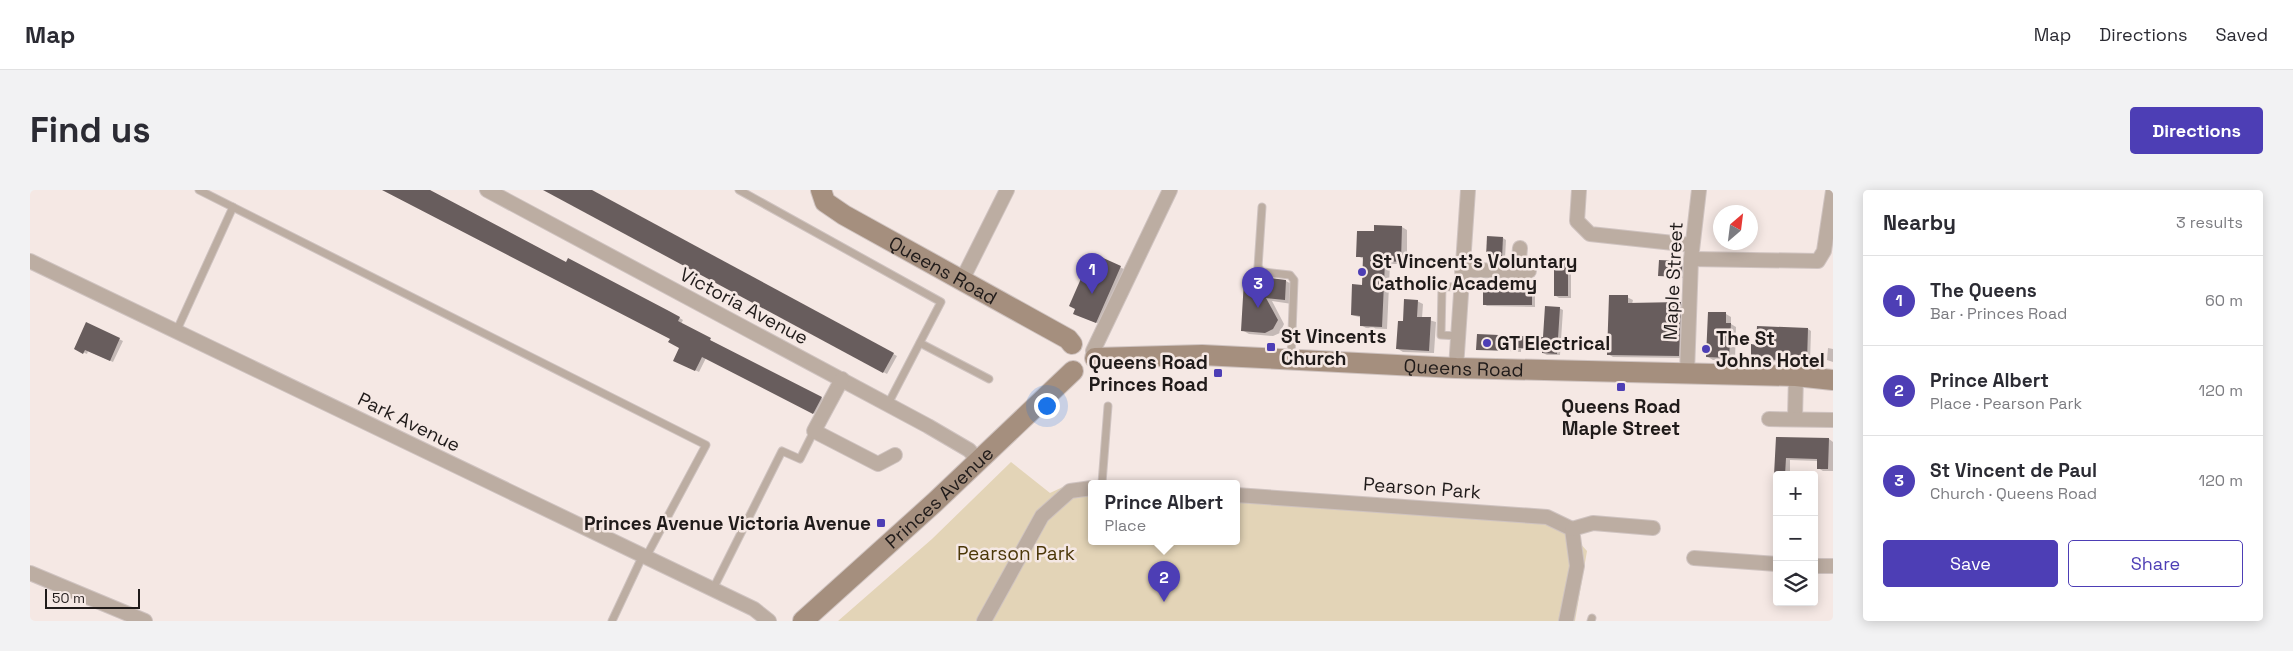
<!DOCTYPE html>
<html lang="en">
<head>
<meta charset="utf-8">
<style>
	body { margin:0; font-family:"Space Grotesk",sans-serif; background:#f2f2f3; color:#2b2b33 }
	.controls { position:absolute; right:15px; bottom:15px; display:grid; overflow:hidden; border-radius:5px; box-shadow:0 2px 12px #0003 }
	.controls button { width:45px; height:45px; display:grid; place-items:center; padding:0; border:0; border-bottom:1px solid #e1e1e2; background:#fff; color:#2b2b33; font:25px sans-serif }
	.compass { position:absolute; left:1683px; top:15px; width:45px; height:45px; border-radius:50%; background:#fff; box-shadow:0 2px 12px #0003; rotate:28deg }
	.scale { position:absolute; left:15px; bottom:12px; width:95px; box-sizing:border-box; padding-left:5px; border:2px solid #201b1a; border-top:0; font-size:14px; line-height:18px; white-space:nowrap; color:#201b1a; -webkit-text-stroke:4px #f5e8e4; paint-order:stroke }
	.you { position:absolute; left:1016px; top:215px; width:18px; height:18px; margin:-12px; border:4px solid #fff; border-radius:50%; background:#1a73e8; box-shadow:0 0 0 8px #1a73e833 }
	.badge { display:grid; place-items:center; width:32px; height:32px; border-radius:50%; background:#4d3eb5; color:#fff; font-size:16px; font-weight:700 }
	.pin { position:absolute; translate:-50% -41px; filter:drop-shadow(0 1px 2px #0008) }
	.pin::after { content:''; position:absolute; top:26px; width:18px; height:15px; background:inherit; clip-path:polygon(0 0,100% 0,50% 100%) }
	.popup { position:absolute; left:1058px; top:290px; width:152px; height:65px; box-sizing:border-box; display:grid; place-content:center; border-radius:5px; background:#fff; filter:drop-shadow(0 1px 4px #0005); font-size:16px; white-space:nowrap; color:#7c7c81 }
	.popup b { font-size:19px; color:#2b2b33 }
	.popup::after { content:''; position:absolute; left:50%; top:100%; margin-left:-10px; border:10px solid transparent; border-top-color:#fff }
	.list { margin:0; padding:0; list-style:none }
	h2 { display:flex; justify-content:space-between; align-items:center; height:65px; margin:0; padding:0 20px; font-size:21px }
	h2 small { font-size:16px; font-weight:400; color:#7c7c81 }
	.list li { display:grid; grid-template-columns:32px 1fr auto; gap:15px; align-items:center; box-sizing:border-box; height:90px; padding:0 20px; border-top:1px solid #e1e1e2 }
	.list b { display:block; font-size:19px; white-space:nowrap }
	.list p { margin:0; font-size:16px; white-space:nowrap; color:#7c7c81 }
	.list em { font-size:16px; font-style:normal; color:#7c7c81 }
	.actions { display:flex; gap:10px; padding:15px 20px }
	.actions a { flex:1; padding:11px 0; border:1px solid #4d3eb5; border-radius:5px; text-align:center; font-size:18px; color:#4d3eb5 }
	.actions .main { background:#4d3eb5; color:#fff }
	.icon { flex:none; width:28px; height:28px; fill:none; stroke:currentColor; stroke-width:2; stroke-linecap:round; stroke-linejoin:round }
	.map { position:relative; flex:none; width:1803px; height:431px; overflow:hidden; border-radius:5px }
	header { display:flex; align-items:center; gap:30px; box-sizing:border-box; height:70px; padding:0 25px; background:#fff; border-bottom:1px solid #e1e1e2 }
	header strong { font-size:24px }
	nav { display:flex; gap:28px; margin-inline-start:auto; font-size:18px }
	.intro { display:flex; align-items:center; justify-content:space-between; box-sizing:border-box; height:120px; padding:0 30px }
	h1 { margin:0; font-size:35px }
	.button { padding:12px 22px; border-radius:5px; background:#4d3eb5; color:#fff; font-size:18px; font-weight:700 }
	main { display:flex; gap:30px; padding:0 30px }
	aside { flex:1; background:#fff; border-radius:5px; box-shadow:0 2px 12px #0003 }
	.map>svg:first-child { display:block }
</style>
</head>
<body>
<header>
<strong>Map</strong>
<nav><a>Map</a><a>Directions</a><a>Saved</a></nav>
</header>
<div class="intro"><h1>Find us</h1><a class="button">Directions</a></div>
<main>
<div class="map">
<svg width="1803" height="431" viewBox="0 0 1803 431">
	<rect width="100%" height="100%" fill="#f5e8e4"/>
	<polygon fill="#e3d4b7" points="981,272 1020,303 1037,295 1061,297 1062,351 1206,351 1207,305 1506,321 1539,341 1557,361 1545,431 808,431 902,349"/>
	<g fill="#0003">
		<polygon points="355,0 396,0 536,74 639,122 653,130 651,134 683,152 795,210 787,225 676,168 669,182 648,172 650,157 641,148"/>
		<polygon points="516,0 560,0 867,166 857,184"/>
		<polygon points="1372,37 1377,40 1377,74 1360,74 1357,139 1336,138 1331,135 1332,128 1322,125 1333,96 1334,69 1327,66 1345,42"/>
		<polygon points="1473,48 1476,50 1475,69 1457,66"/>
		<polygon points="1072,69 1096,80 1072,135 1050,126"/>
		<polygon points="1537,69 1541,71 1541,108 1529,108 1526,106"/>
		<polygon points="1652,72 1655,74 1655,88 1630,85"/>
		<polygon points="1234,89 1256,91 1263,95 1262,114 1242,111 1254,134 1250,143 1243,146 1219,144 1212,140"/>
		<polygon points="1502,102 1505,104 1505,117 1457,116 1454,114"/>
		<polygon points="1597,107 1603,110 1602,114 1650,113 1655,116 1654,168 1583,167 1578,164"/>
		<polygon points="1387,111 1393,114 1392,128 1406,132 1404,163 1373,162 1368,159 1374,133"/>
		<polygon points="1529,118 1533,120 1530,165 1517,165 1513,163 1514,159 1491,159 1491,162 1447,159 1514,148"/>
		<polygon points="1696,124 1701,127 1701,134 1706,137 1705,170 1683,170 1678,167"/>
		<polygon points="57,134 93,151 83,172 58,161 57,164 46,159"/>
		<polygon points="1778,139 1781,141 1780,172 1725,171 1722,169"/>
		<polygon points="1798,158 1803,159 1803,172 1797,170"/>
		<polygon points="1747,248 1799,249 1803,252 1803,281 1793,281 1788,278 1788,271 1760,270 1760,285 1747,285 1745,289"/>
	</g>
	<g fill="#685d5d">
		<polygon points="352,0 400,0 536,72 538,68 639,121 650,127 648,131 681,148 680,150 792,207 783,224 672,167 665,181 643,171 649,158 638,152 640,149"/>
		<polygon points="513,0 562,0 864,163 853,183"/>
		<polygon points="1344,35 1372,36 1371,72 1355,71 1352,137 1330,136 1330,126 1321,125 1322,94 1332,95 1333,67 1326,67 1327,41 1344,41"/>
		<polygon points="1457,46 1473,47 1472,68 1456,67"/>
		<polygon points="1071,67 1091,76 1066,133 1043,124 1045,119 1039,116 1053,84 1063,88"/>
		<rect x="1524" y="68" width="14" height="38"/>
		<polygon points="1629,70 1652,71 1652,87 1628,86"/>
		<polygon points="1225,82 1231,87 1256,90 1255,110 1236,108 1248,130 1243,139 1235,143 1211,141 1214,90 1218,90 1219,86"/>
		<rect x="1453" y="101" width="49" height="14"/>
		<polygon points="1579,105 1598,105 1598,113 1651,112 1649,166 1577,165"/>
		<polygon points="1374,109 1388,110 1387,127 1401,127 1399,161 1366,159 1368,131 1373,131"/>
		<polygon points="1515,116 1530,117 1527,164 1512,163 1512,158 1488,158 1488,161 1446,160 1447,144 1513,147"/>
		<polygon points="1678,122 1696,122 1696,133 1701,133 1699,168 1676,167"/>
		<polygon points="56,132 90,148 80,171 55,160 53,164 44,159"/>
		<polygon points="1727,136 1778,138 1777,171 1721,169 1721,154 1726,155"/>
		<polygon points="1746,247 1799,248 1798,279 1787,279 1787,269 1756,268 1755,285 1744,285"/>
	</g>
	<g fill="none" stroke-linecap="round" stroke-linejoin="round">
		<defs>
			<g id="lane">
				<polyline points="169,0 676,255 616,367"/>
				<polyline points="709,0 911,112 858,214"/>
				<polyline points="1232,17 1228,77 1232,82 1260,85 1264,90 1261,168"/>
				<polyline points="146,142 203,17"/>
				<polyline points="1428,146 1411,145 1412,96 1431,98"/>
				<polyline points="890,153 959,189"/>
				<polyline points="1072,293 1078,216"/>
				<polyline points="683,399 752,261 770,269 784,241"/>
				<polyline points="582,431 613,365"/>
				<polyline points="1561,431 1562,428"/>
			</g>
			<g id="street">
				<polyline points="457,0 898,236 939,260 949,271"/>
				<polyline points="1549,0 1547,31 1560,44 1662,55"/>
				<polyline points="1661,69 1788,71 1794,61 1803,1"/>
				<polyline points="0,71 724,419 739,431"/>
				<polyline points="1432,80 1499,81"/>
				<polyline points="1488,81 1490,58"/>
				<polyline points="932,90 977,0"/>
				<polyline points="1063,161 1140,0"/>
				<polyline points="1426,178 1438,0"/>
				<polyline points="1657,183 1661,69 1669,0"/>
				<polyline points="812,189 784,241 848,274 865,265"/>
				<polyline points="1765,228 1766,186"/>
				<polyline points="1739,229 1803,230"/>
				<polyline points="1206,305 1517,327 1542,339 1547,376 1536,431"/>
				<polyline points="1542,339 1563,333 1623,338"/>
				<polyline points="1664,368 1747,374"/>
				<polyline points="1784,376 1803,376"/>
				<polyline points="0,383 115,431"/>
				<polyline points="954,431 1012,326 1040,301 1062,298"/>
			</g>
			<g id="secondary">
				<path id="s1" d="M791,0L795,12L814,25L1038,149L1042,154"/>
				<path id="s2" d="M1065,168L1172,165L1426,178L1766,186L1803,190"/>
				<path id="s3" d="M773,431L905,312L1043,181"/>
			</g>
		</defs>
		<use href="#lane" stroke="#cfc3c0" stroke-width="9"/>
		<use href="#street" stroke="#cfc3c0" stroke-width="16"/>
		<use href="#secondary" stroke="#cfc3c0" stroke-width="22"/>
		<use href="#lane" stroke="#bcada2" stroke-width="7"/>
		<use href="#street" stroke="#bcada2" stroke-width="14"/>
		<use href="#secondary" stroke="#a58f7e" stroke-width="20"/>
	</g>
	<g fill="#4d3eb5" stroke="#f5e8e4" stroke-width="2">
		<circle cx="1332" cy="82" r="5"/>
		<circle cx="1457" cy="153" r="5"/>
		<rect x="1236" y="152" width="10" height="10" rx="2.5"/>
		<circle cx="1676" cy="159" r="5"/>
		<rect x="1183" y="178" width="10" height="10" rx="2.5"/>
		<rect x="1586" y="192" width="10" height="10" rx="2.5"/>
		<rect x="846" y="328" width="10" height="10" rx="2.5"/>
	</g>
	<g text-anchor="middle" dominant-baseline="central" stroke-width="5" stroke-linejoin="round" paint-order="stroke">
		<g font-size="19" font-weight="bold" fill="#201b1a" stroke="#f5e8e4" text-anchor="start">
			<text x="1342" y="71">St Vincent's Voluntary<tspan x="1342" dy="22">Catholic Academy</tspan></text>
			<text x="1251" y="146">St Vincents<tspan x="1251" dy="22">Church</tspan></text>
			<text x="1686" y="148">The St<tspan x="1686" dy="22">Johns Hotel</tspan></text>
			<text x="1467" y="153">GT Electrical</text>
			<text x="1178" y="172" text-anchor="end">Queens Road<tspan x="1178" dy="22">Princes Road</tspan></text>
			<text x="1591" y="216" text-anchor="middle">Queens Road<tspan x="1591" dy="22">Maple Street</tspan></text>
			<text x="841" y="333" text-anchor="end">Princes Avenue Victoria Avenue</text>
		</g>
		<g font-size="19" fill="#201b1a" stroke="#f5e8e4">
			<text stroke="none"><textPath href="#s1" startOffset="149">Queens Road</textPath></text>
			<text transform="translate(1643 91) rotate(-87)">Maple Street</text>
			<text transform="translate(714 116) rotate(28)">Victoria Avenue</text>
			<text stroke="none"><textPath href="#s2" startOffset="369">Queens Road</textPath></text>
			<text transform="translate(379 232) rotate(26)">Park Avenue</text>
			<text transform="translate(1392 298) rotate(4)">Pearson Park</text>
			<text stroke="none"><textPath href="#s3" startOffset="184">Princes Avenue</textPath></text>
		</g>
		<g font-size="19" fill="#4b3708" stroke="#f5e8e4">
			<text x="986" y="363">Pearson Park</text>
		</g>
	</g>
</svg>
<div class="controls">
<button>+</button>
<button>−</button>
<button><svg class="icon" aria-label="layers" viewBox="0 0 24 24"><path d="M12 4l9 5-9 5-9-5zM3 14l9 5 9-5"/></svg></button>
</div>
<svg class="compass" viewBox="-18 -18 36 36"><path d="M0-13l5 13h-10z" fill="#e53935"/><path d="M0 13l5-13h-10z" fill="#7c7c81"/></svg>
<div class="scale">50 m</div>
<div class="you"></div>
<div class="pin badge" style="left:1062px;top:104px">1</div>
<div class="pin badge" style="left:1134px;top:412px">2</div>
<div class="popup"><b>Prince Albert</b>Place</div>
<div class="pin badge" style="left:1228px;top:118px">3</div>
</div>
<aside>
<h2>Nearby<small>3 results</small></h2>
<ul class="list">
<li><span class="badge">1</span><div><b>The Queens</b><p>Bar · Princes Road</p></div><em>60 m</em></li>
<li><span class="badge">2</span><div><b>Prince Albert</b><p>Place · Pearson Park</p></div><em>120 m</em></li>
<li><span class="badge">3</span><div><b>St Vincent de Paul</b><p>Church · Queens Road</p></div><em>120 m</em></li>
</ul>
<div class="actions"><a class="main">Save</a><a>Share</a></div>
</aside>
</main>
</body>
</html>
